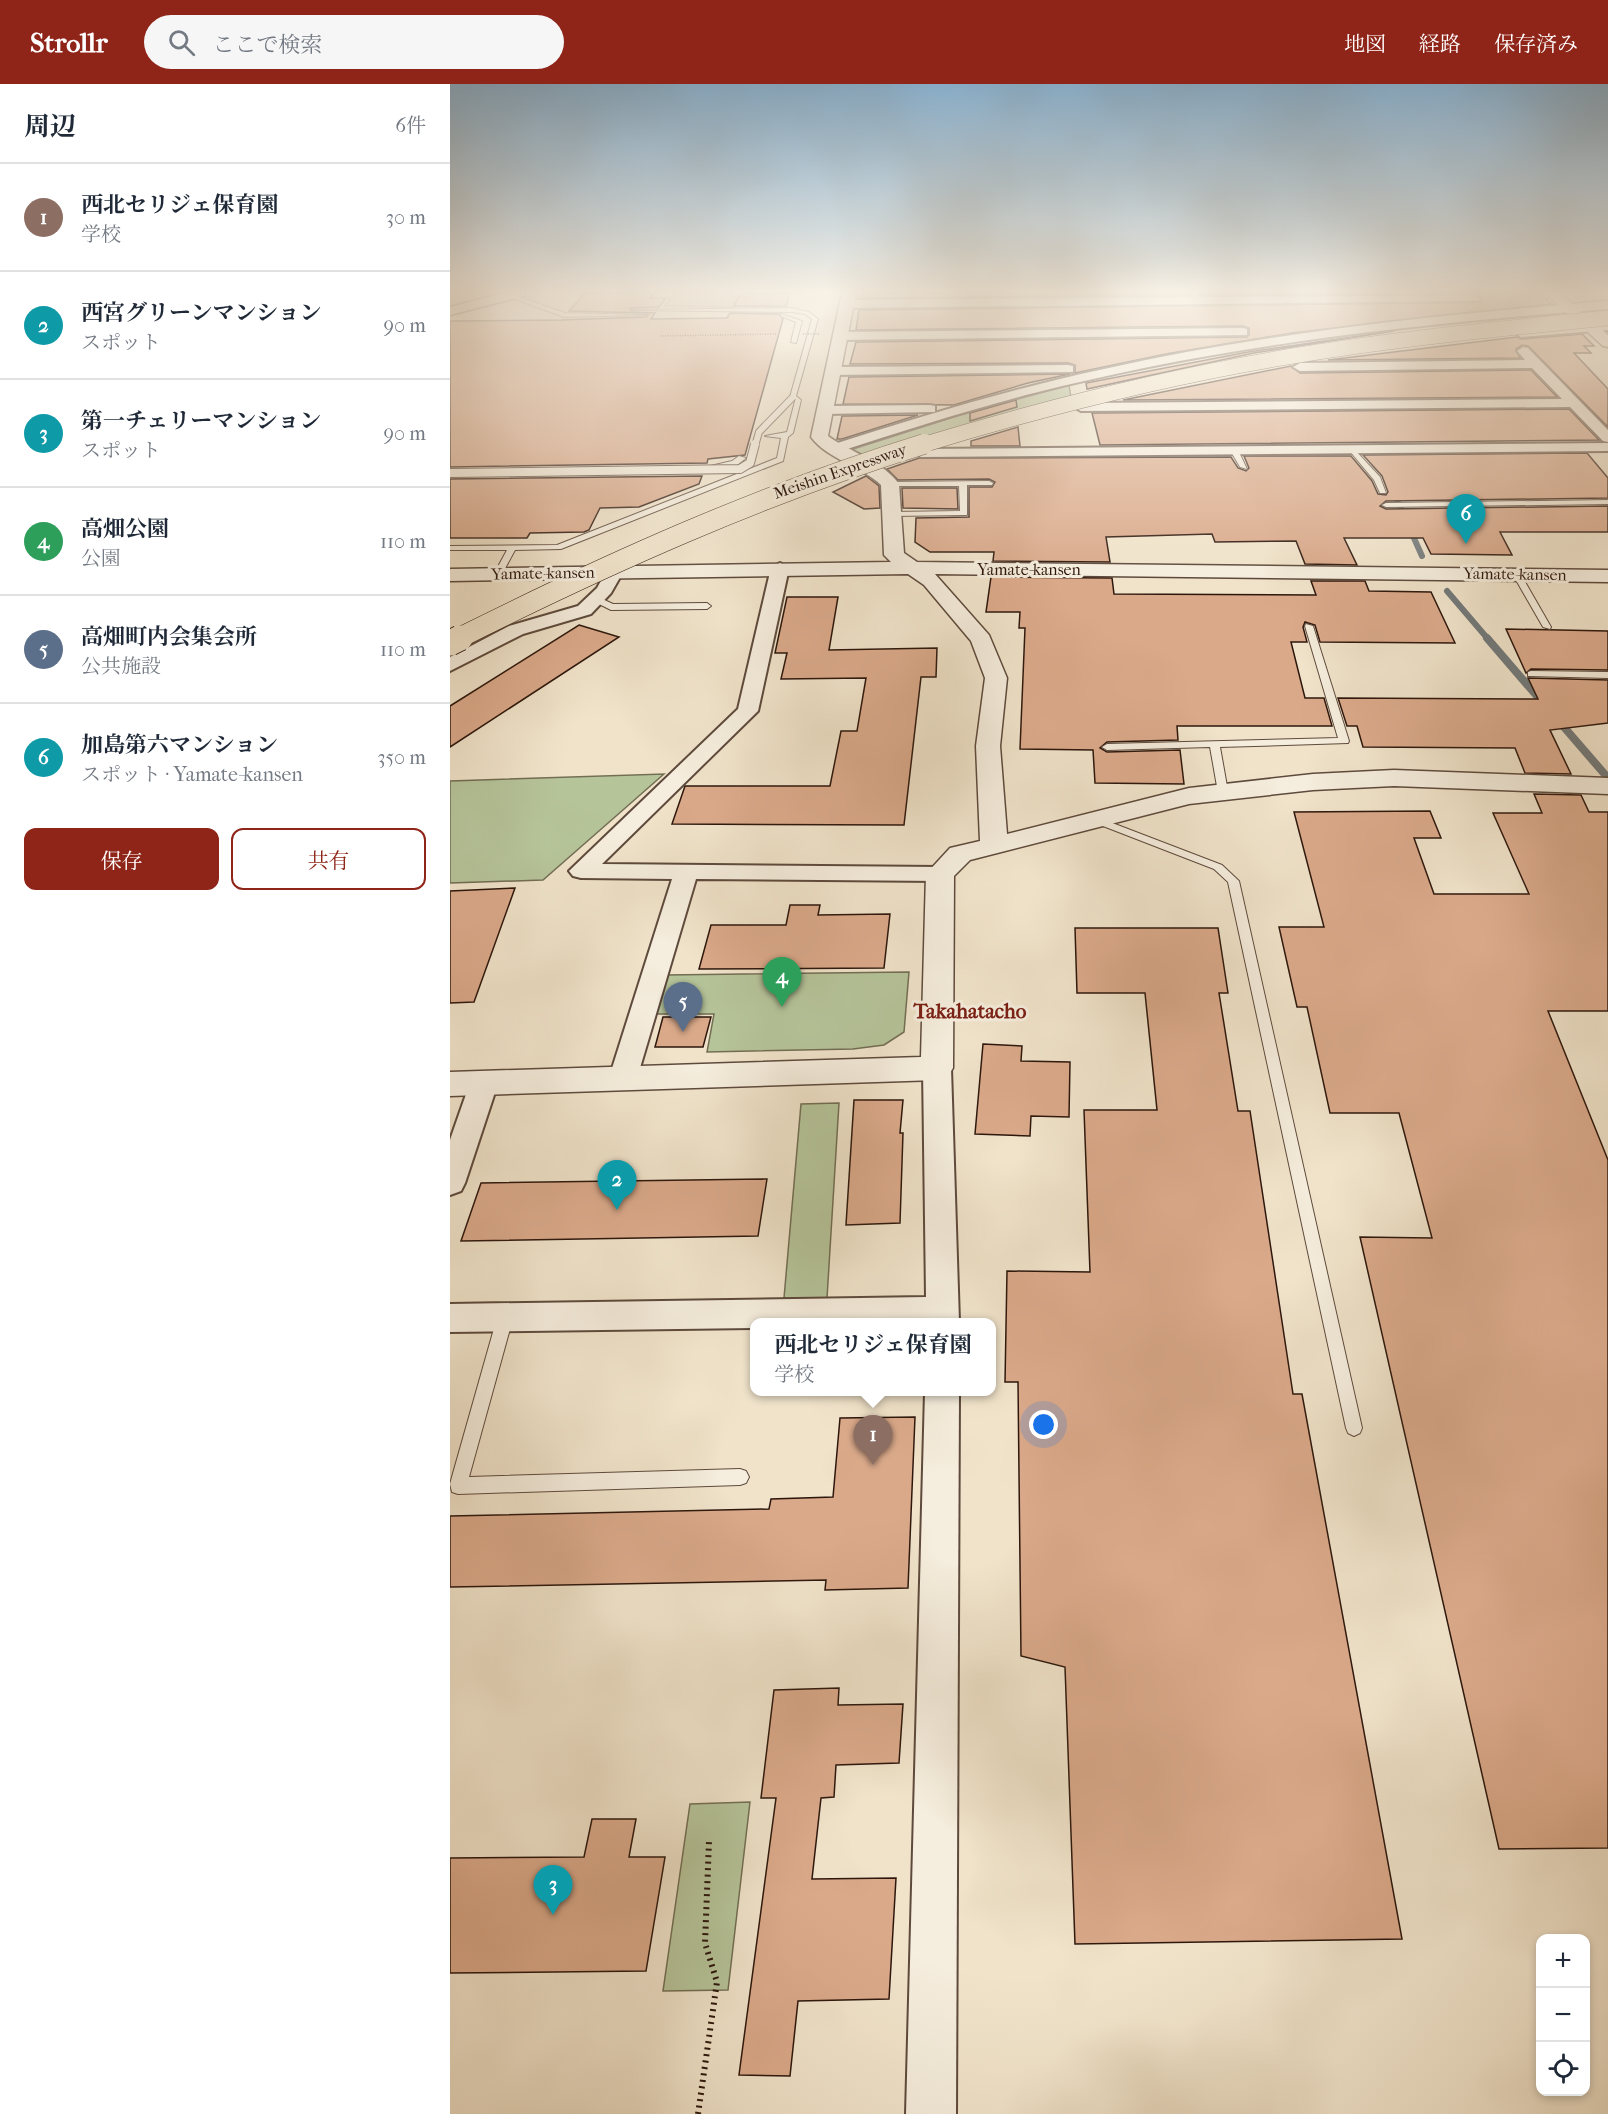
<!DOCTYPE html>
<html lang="ja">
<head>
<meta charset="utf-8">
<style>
	body { margin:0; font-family:"IM FELL French Canon","Noto Serif JP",serif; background:#f6f6f7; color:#1f2937 }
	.controls { position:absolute; right:18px; bottom:18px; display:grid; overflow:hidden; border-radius:12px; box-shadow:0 3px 9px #0003 }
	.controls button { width:54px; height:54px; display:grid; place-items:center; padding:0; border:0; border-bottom:2px solid #e0e1e3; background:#fff; color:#1f2937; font:30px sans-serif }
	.you { position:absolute; left:594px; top:1341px; width:21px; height:21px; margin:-15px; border:4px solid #fff; border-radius:50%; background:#1a73e8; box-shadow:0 0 0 9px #1a73e833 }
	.badge { display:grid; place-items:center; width:39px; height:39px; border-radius:50%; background:#8f2418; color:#fff; font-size:20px; font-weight:700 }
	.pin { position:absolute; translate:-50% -50px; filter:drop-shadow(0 2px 3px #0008) }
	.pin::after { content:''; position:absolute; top:32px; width:21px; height:18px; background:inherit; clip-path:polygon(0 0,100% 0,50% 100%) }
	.popup { position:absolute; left:300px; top:1234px; width:246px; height:78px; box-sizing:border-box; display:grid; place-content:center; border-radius:12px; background:#fff; filter:drop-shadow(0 2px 4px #0005); font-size:20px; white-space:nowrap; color:#747a83 }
	.popup b { font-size:22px; color:#1f2937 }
	.popup::after { content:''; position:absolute; left:50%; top:100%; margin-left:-12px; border:12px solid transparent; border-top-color:#fff }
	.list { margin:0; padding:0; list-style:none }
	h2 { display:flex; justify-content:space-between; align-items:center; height:78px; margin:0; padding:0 24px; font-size:26px }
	h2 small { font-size:20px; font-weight:400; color:#747a83 }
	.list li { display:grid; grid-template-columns:39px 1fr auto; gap:18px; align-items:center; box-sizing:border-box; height:108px; padding:0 24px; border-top:2px solid #e0e1e3 }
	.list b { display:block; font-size:22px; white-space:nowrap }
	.list p { margin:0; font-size:20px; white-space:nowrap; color:#747a83 }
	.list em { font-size:20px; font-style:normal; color:#747a83 }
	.actions { display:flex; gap:12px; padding:18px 24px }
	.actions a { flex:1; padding:14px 0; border:2px solid #8f2418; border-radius:12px; text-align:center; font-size:21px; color:#8f2418 }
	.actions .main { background:#8f2418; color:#fff }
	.icon { flex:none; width:33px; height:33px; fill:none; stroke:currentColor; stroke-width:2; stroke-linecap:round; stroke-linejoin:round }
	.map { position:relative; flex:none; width:1158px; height:2030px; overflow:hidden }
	header { display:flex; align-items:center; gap:36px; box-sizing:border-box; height:84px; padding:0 30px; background:#8f2418; color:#fff }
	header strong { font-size:28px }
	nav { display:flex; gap:33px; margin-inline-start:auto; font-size:21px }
	.search { width:420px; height:54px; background:#f6f6f7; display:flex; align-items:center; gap:15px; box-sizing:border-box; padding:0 21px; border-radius:33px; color:#747a83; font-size:22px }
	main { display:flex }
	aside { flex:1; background:#fff }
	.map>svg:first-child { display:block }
</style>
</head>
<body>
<header>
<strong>Strollr</strong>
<div class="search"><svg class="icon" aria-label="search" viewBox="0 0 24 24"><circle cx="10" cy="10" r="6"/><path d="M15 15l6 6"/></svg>ここで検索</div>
<nav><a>地図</a><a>経路</a><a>保存済み</a></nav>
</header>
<main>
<aside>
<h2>周辺<small>6件</small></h2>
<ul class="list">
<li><span class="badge" style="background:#8d6e63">1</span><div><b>西北セリジェ保育園</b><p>学校</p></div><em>30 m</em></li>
<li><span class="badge" style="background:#0f9aa8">2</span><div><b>西宮グリーンマンション</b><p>スポット</p></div><em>90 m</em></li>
<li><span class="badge" style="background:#0f9aa8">3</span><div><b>第一チェリーマンション</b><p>スポット</p></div><em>90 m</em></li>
<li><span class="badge" style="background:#2e9e5b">4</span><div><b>高畑公園</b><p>公園</p></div><em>110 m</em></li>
<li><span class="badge" style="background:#5c6f8a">5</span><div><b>高畑町内会集会所</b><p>公共施設</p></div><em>110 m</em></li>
<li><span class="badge" style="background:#0f9aa8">6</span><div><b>加島第六マンション</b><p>スポット · Yamate-kansen</p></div><em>350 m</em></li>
</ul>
<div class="actions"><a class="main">保存</a><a>共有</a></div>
</aside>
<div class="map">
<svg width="1158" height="2030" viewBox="0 0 1158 2030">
	<rect width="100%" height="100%" fill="#f0e3ca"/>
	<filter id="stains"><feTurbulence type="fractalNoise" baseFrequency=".00333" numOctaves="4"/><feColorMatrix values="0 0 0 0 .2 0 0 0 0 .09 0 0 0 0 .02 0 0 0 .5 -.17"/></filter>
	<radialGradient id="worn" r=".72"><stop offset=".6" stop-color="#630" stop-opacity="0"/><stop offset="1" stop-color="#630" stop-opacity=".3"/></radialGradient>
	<g fill="#b6c49a" stroke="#726e54" stroke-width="1.5">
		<polygon points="224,209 289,209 283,223 215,222"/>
		<polygon points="619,301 622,320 423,380 394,368 507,332"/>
		<polygon points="214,690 93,796 0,799 0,697"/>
		<polygon points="459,888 454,948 434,961 403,965 257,968 264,930 206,930 216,891"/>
		<polygon points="389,1019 377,1214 334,1214 351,1020"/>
		<polygon points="300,1718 278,1906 213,1907 240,1720"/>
	</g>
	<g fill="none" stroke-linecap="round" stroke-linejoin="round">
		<polyline stroke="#72797a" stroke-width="4.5" points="864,288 895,339"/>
		<g stroke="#72797a" stroke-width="6">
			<polyline points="942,405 972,472"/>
			<polyline points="997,507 1038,555"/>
		</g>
		<g stroke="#72797a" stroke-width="8">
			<polyline points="1037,554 1093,619"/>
			<polyline points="1107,635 1158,694"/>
		</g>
	</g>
	<g fill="#daa98a" stroke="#2d170d" stroke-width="1.5">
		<polygon points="135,209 204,209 200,214 216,214 209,223 180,224 182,228 205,229 201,235 277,234 280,229 329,230 333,235 295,371 258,375 257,379 0,383 0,237 111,236 196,233 198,231 196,229 119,227"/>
		<polygon points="291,209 314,210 340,209 336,222 284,222"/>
		<polygon points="413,209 739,209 740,211 412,214"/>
		<polygon points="749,209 932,209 750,211"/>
		<polygon points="1025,209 1091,209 1101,220 842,249 716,270 625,289 625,281 618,279 400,280 406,258 797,253 799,251 799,244 793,242 406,246 409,226 1032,218 1031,213"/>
		<polygon points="944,247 804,269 637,305 636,299 798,268"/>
		<polygon points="1132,250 1144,262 1134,262 1141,269 1124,269 1158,305 1158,343 1078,262 1072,261 1066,265 1070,274 878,276 1067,253 1071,255"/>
		<polygon points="841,282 850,289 1081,286 1107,313 673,316"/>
		<polygon points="620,290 578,299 504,321 393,320 399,293"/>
		<polygon points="566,316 567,323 520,337 520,329"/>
		<polygon points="1119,325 1149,356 650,361 642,329"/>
		<polygon points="468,331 392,355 387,355 392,332"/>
		<polygon points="568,343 570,362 521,362 521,357"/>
		<polygon points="1137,369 1158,394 1158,414 936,417 930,422 936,425 1158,422 1158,448 1050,448 1062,471 981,470 973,454 894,454 907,481 855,480 846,457 765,458 762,450 656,453 660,478 543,477 544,468 480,468 465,458 466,434 519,433 519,403 542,403 545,398 539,395 448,396 437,385 469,374 781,373 788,384 796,387 799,384 794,372 901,372 922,397 928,410 936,411 938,408 932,392 913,371"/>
		<polygon points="252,392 249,400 189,423 150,424 139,446 134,448 80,449 77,454 0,454 0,395"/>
		<polygon points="416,392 429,402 430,424 414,425 383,408"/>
		<polygon points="452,404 507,404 508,425 453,424"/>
		<polygon points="541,493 662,494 664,510 866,511 861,497 915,497 919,507 981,508 1005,559 870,558 865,541 855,538 853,543 857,558 841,558 855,614 874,614 882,642 727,642 728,656 657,658 650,664 657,668 730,666 734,700 645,699 643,666 570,665 575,544 569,544 570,528 536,528"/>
		<polygon points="337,513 388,513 379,566 487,564 486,593 471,593 454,741 222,740 235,702 380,702 391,647 407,647 416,594 331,595 337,569 325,569"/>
		<polygon points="129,541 169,553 0,663 0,622"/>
		<polygon points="1056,545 1158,547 1158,586 1081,585 1076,589"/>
		<polygon points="1078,594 1158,596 1158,639 1100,646 1121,690 1075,689 1065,664 913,663 907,642 897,642 888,614 1088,615"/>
		<polygon points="1084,710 1131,711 1139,728 1158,728 1158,927 1098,927 1158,1076 1158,1764 1049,1765 910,1153 982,1154 949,1029 880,1029 857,923 847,923 829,843 874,843 844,728 980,727 991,754 964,754 984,810 1079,810 1043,729 1092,729"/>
		<polygon points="65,804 24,918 0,919 0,807"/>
		<polygon points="340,821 370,821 368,831 440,830 434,884 249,885 261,841 336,841"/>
		<polygon points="625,844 768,844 778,909 769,909 788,1027 800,1027 843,1310 852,1310 952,1855 625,1860 615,1583 571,1572 568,1298 555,1298 557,1187 640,1188 634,1026 707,1026 695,909 627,909"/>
		<polygon points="213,933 261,933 253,963 205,963"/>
		<polygon points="533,960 572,962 571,977 620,978 619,1033 581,1032 580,1052 525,1050"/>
		<polygon points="404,1016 453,1016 450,1049 453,1049 450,1139 396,1141"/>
		<polygon points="317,1095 308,1152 11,1157 31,1099"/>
		<polygon points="465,1333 458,1504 375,1506 376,1496 0,1503 0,1432 319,1425 321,1415 383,1413 390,1334"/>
		<polygon points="389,1604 388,1621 453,1620 449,1679 386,1681 384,1713 371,1714 362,1795 446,1794 439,1915 348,1917 340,1992 289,1991 326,1714 311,1714 324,1606"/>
		<polygon points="142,1735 186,1735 179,1773 215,1773 196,1887 0,1889 0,1774 134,1773"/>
	</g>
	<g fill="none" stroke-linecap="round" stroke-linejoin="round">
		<defs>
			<g id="service">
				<polygon points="741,209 747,209 750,219 746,219"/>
				<polygon points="61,210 115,229 196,231 114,233 59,213"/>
				<polygon points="342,224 359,228 368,235 346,312 351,316 343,349 338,353 333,377 111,465 65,466 51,492 44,490 57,466 0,466 0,462 107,461 327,374 331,354 315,352 337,348 345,317 340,313 362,235 355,230 342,228 182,226"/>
				<polygon points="331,230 352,237 346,259 341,258 346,238 331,232"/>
				<polygon points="784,364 788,366 797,385 790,383 780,366"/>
				<polygon points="899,364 903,364 930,393 936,409 930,409 924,396 899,366"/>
				<polygon points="289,372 296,374 287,381 260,385 256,383 282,377"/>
				<polygon points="539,397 543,399 542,401 517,401 517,431 443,432 439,430 443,428 510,427 509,402 440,402 436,400 437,398"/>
				<polygon points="1158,416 1158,420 936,423 932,421 936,419"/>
				<polygon points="1063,487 1070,489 1101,543 1100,545 1093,543 1062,489"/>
				<polygon points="148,513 163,520 257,519 261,522 257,525 161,526 145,518 145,514"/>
				<polygon points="856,540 863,542 899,657 898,659 770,663 778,708 773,711 768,708 760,663 657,666 652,663 657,660 888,654 855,542"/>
				<polygon points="1081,587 1158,588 1158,594 1078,592 1078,588"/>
				<polygon points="644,732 772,781 789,797 912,1344 910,1349 904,1352 898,1349 896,1344 778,798 764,785 640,737 640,733"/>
				<polygon points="55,1227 61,1229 63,1234 19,1393 290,1385 296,1387 299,1393 296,1399 290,1401 8,1410 2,1408 0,1400 47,1234 49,1229"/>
			</g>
			<g id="minor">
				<polygon points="1024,211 1030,215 1028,217 397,224 391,220 397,216"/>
				<path d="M1158,217V225C965,240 772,261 584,309C518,326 453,347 388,368L383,369L376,365L378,362C469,333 560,305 654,285C820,248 989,231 1158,217Z"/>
				<polygon points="1158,238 1158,246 1071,253 1065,249 1071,245"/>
				<polygon points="793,244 797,245 797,251 390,256 384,252 390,248"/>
				<polygon points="1073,263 1078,264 1158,346 1158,358 1153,357 1120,323 631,327 624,323 631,319 1112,315 1082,284 850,287 843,283 850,279 1075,276 1067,267"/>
				<polygon points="618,281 623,282 623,288 383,291 376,287 383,283"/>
				<polygon points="480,321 485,322 485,328 375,330 368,326 375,322"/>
				<polygon points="1158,359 1158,367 471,373 464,369 471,365"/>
				<polygon points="330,479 339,484 308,627 152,780 490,783 498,785 502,790 498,795 490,797 246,795 187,994 183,1001 173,1004 163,1001 159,994 222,795 131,794 123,792 119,787 288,625 321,484"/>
				<polygon points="164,483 173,488 161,509 141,530 73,550 0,587 0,573 59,542 128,522 147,504 158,484"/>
				<polygon points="487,974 497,977 501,984 509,1238 304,1238 304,1244 0,1248 0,1220 476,1213 473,984 477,977"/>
				<polygon points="34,989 44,992 48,999 15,1099 11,1107 0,1111 0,1056 20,999 24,992"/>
				<polygon points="475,1308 509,1308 506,2030 456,2030"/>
			</g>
			<g id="tertiary">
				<path d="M392,209H406L378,352C400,368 433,377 449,400L454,469L467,478L1158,486V498L485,490L539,551L557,594L550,662L557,750L739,704L863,690L944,686L1158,694V710L944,702L863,706L739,720L520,776L504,792L503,984L498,992L487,996L0,1012V988L471,973L476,790L500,764L530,757L526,662L535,594L521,557L474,501L458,490L0,497V485L441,478L434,471L431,401C411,382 377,375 361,353Z"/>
				<polygon points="1095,209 1110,209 1158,251 1158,263 1153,262"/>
			</g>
			<polygon id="secondary" points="53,209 76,209 74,212 0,231 0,223"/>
		</defs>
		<use href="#service" stroke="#5e4a3c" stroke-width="2"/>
		<use href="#minor" stroke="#5e4a3c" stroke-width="4"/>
		<use href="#tertiary" stroke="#5e4a3c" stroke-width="3"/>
		<use href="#secondary" stroke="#2d170d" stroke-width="3"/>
		<polyline stroke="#2d170d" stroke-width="1.5" stroke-dasharray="1 1.5" stroke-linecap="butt" points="210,252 327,250"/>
		<polyline stroke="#2d170d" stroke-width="6" stroke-dasharray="2 4.5" stroke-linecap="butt" points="248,2030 267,1898 255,1859 259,1757"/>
		<use href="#service" fill="#f5eddd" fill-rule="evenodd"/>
		<use href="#minor" fill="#f5eddd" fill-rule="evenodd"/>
		<use href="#tertiary" fill="#f5eddd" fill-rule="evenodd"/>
		<use href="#secondary" fill="#f5eddd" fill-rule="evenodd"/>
		<defs>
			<polyline id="service-bridge-far1" points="305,362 309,348 343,313"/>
			<polyline id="service-bridge" points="0,389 290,385 300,379 305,360"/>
			<path id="motorway-bridge-far2" d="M469,362C596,323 724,291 855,270C955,254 1057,244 1158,234"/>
			<path id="motorway-bridge-far1" d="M7,555C159,479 312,410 474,360"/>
			<polyline id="motorway-bridge" points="0,559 10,554"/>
		</defs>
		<use href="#service-bridge-far1" stroke="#5e4a3c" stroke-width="8" stroke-linecap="butt"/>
		<use href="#service-bridge" stroke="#5e4a3c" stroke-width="10" stroke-linecap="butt"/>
		<use href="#motorway-bridge-far2" stroke="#2d170d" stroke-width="16" stroke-linecap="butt"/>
		<use href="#motorway-bridge-far1" stroke="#2d170d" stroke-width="21" stroke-linecap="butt"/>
		<use href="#motorway-bridge" stroke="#2d170d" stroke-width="27" stroke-linecap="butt"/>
		<polyline stroke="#2d170d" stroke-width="1.5" stroke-dasharray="1 1.5" stroke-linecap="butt" points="353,250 370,250"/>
		<use href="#service-bridge-far1" stroke="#f5eddd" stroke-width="6"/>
		<use href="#service-bridge" stroke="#f5eddd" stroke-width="8"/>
		<use href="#motorway-bridge-far2" stroke="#f0e3ca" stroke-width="15"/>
		<use href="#motorway-bridge-far1" stroke="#f0e3ca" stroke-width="20"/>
		<use href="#motorway-bridge" stroke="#f0e3ca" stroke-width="25"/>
	</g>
	<linearGradient id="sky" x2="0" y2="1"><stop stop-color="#8bb7d9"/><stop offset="0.42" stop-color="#f8f2e7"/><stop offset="1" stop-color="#f8f2e7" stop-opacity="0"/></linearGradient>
	<rect width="1158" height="493" fill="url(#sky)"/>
	<g text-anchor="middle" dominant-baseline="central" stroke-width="6" stroke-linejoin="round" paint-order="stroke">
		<g font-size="16" fill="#2d170d" stroke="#f5eddd">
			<text transform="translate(390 387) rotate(-19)">Meishin Expressway</text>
			<text x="579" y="485">Yamate-kansen</text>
			<text transform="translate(93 489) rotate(-1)">Yamate-kansen</text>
			<text transform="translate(1065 490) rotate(1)">Yamate-kansen</text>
		</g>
		<g font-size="21" font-weight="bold" fill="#7a1f14" stroke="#f5eddd">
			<text x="520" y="927">Takahatacho</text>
		</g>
	</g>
	<rect width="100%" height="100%" filter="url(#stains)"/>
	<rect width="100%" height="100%" fill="url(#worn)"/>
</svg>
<div class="controls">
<button>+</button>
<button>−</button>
<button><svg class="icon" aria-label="locate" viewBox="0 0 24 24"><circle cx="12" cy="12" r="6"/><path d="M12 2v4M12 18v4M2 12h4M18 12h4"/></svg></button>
</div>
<div class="you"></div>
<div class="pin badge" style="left:423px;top:1381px;background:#8d6e63">1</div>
<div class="popup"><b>西北セリジェ保育園</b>学校</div>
<div class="pin badge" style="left:167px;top:1126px;background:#0f9aa8">2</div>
<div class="pin badge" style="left:103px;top:1831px;background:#0f9aa8">3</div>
<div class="pin badge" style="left:332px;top:923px;background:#2e9e5b">4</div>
<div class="pin badge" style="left:233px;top:948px;background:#5c6f8a">5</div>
<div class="pin badge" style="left:1016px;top:460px;background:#0f9aa8">6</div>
</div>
</main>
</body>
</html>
